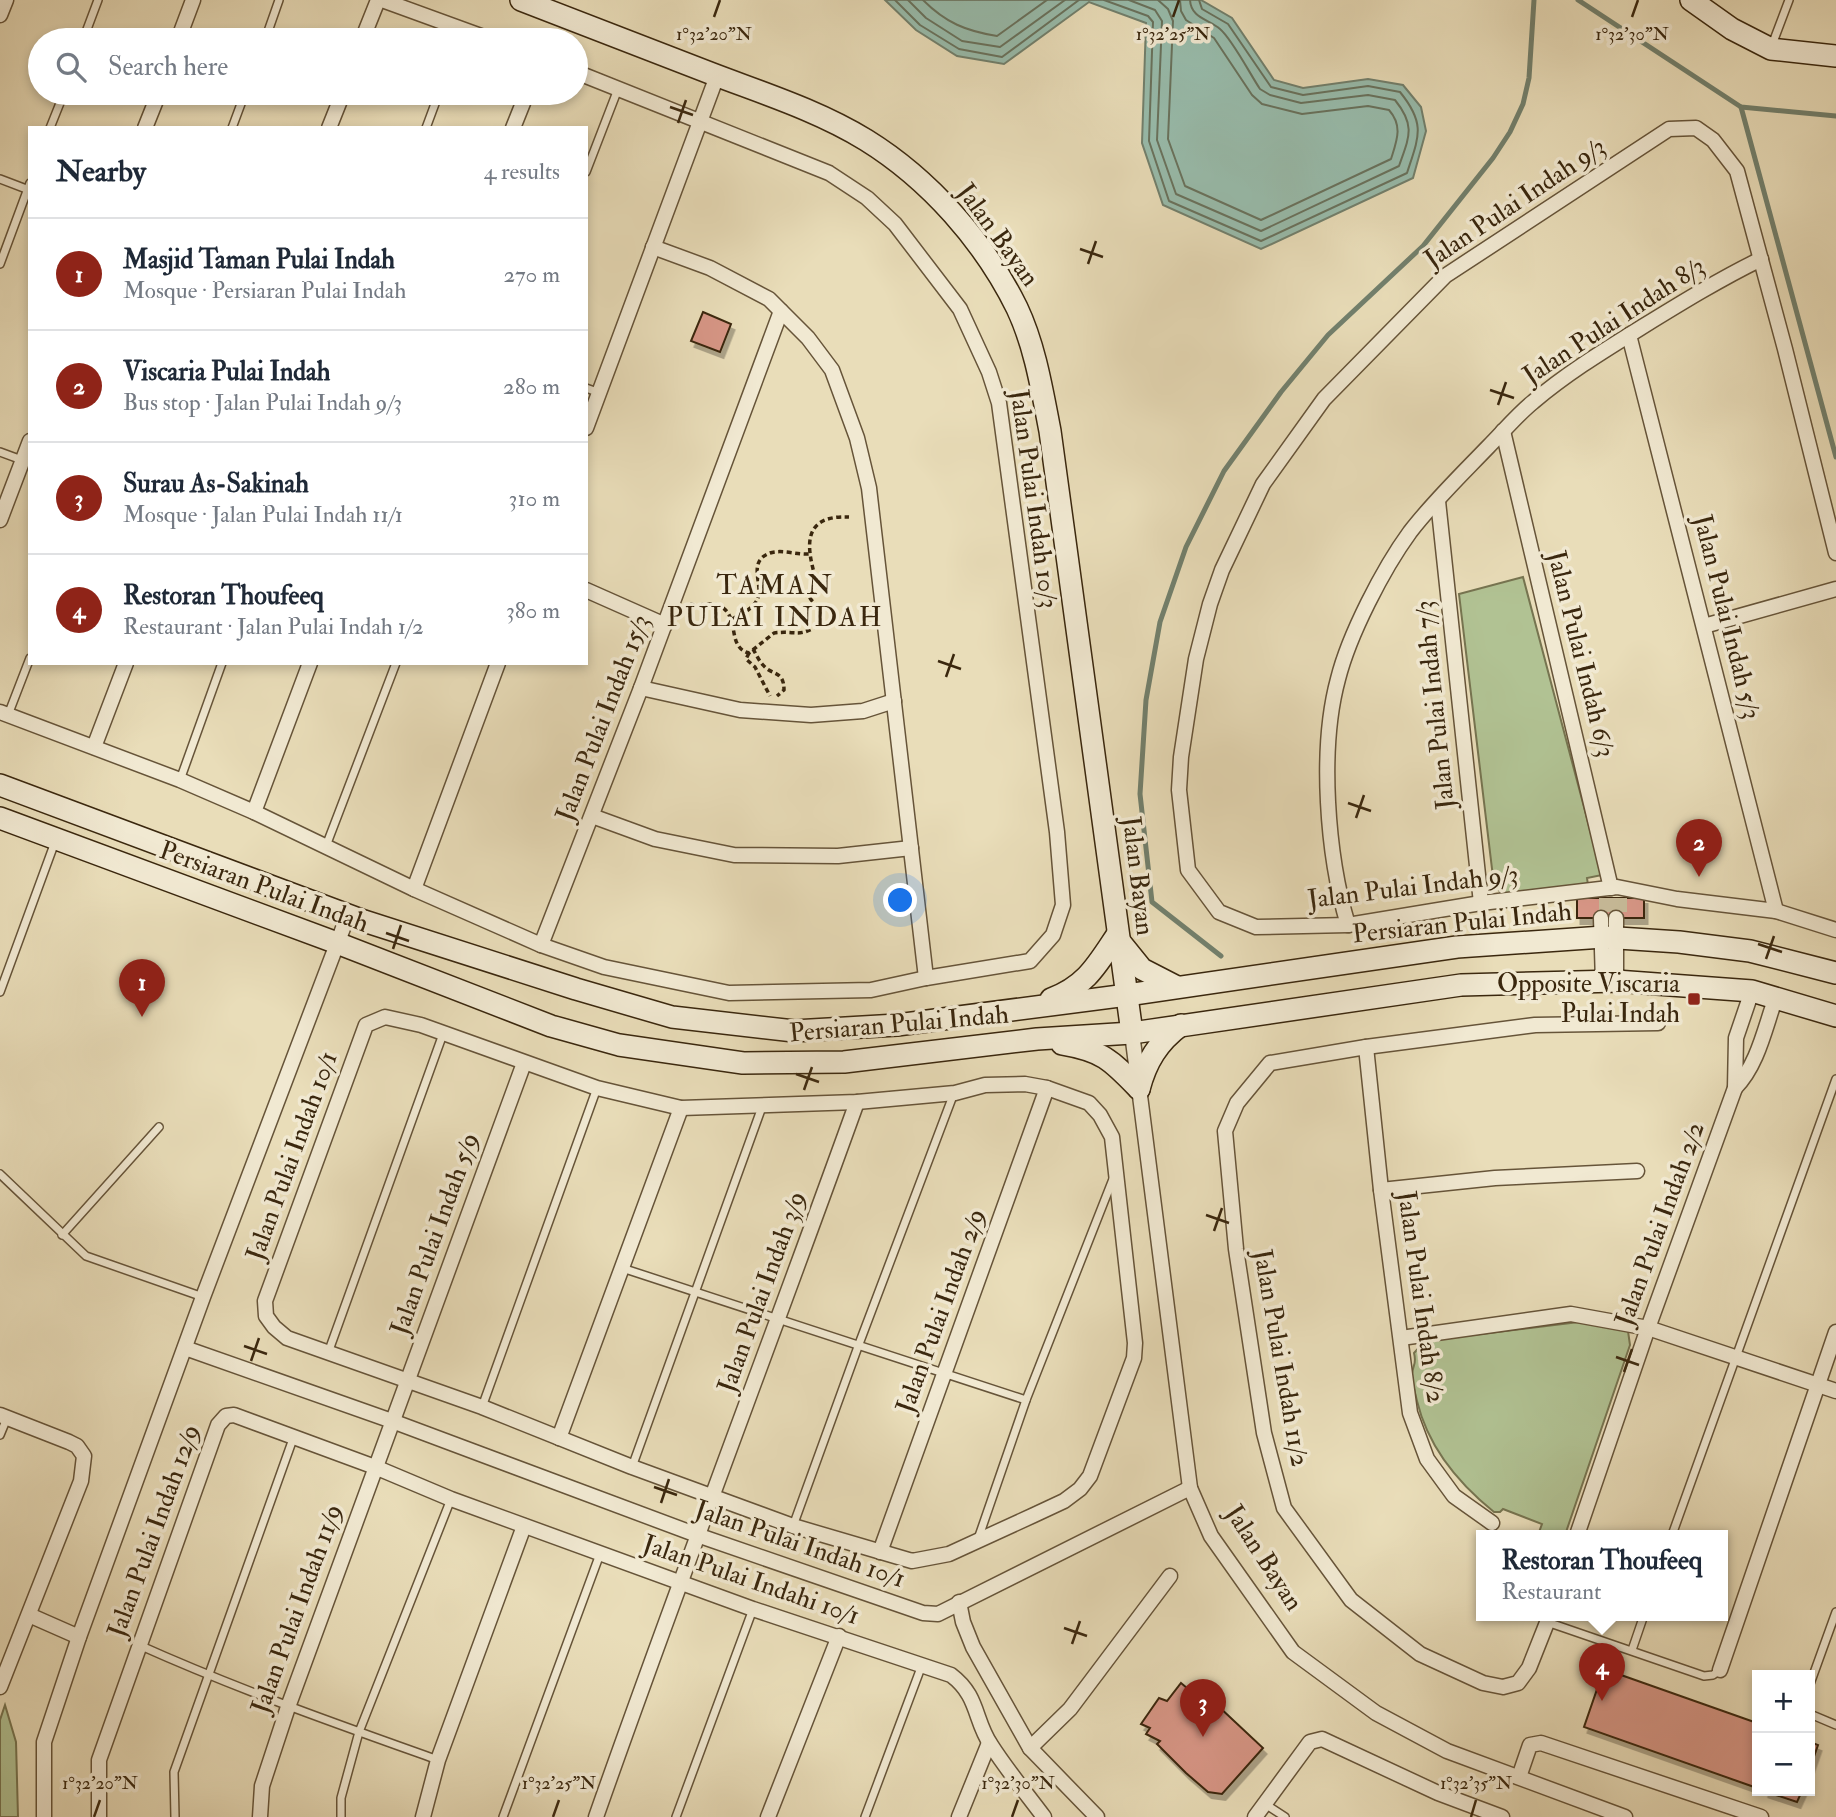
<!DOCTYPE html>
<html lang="en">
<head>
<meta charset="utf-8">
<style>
	body { margin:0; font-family:"IM FELL Double Pica",serif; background:#f6f6f7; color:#1f2937 }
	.controls { position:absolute; right:21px; bottom:21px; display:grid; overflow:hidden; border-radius:0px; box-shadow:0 4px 10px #0003 }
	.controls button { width:63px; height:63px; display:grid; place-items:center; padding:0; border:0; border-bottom:2px solid #e0e1e3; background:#fff; color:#1f2937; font:35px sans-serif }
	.you { position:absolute; left:901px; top:901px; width:24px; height:24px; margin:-18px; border:5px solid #fff; border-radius:50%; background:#1a73e8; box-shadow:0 0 0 10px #1a73e833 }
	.badge { display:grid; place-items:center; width:46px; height:46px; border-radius:50%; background:#8f2418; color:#fff; font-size:23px; font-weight:700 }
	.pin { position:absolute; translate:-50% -58px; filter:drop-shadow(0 2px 4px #0008) }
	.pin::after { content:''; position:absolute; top:37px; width:24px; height:21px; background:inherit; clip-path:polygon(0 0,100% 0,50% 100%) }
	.popup { position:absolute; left:1476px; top:1530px; width:252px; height:91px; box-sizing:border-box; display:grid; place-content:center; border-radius:0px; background:#fff; filter:drop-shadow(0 2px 5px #0005); font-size:23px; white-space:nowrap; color:#747a83 }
	.popup b { font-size:26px; color:#1f2937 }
	.popup::after { content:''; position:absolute; left:50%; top:100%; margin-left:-14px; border:14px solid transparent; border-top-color:#fff }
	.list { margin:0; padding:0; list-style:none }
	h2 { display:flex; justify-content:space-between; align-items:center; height:91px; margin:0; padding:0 28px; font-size:30px }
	h2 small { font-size:23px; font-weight:400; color:#747a83 }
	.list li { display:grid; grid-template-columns:46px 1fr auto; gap:21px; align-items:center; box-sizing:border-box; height:112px; padding:0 28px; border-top:2px solid #e0e1e3 }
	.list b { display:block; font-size:26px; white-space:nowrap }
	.list p { margin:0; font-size:23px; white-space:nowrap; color:#747a83 }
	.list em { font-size:23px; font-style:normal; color:#747a83 }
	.icon { flex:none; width:38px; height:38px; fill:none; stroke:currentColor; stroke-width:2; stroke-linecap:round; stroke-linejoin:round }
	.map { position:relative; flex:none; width:1836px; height:1817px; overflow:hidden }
	.search { position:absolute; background:#fff; box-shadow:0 4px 10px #0003; left:28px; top:28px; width:560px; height:77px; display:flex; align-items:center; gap:18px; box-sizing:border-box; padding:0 24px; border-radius:38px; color:#747a83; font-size:26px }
	.panel { position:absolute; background:#fff; box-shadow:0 4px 10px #0003; left:28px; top:126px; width:560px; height:539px; border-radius:0px }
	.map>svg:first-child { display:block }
</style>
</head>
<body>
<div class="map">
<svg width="1836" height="1817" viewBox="0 0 1836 1817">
	<defs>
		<filter id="shadow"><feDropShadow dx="3.5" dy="6" stdDeviation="0" flood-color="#0004"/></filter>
	</defs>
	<rect width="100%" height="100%" fill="#e9ddb9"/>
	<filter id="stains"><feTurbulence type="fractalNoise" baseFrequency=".00286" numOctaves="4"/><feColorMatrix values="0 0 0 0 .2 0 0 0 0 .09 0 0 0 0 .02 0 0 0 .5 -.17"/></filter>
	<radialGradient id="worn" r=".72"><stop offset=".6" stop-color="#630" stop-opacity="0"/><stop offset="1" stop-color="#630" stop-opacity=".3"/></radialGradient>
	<g fill="#b1c293" stroke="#767450" stroke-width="2">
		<polygon points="1523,577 1602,875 1587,878 1588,885 1502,894 1496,887 1493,877 1459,594"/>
		<path d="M1579,1322L1628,1331L1630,1345L1565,1535H1538L1542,1524L1503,1509L1500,1512H1494C1458,1483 1428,1447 1417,1401C1415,1393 1412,1382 1412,1374C1413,1364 1417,1364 1414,1353L1422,1344L1431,1340Z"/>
		<polygon points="5,1705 16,1742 18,1817 0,1817 0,1720"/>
	</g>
	<polygon fill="#98bcac" stroke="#72806d" stroke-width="2" points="885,0 1201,0 1232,18 1274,80 1303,88 1368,79 1403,85 1421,107 1426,131 1413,178 1261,249 1163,205 1142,143 1146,23 1089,2 1004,64 957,56 916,30"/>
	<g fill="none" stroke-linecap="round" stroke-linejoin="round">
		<g stroke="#69725d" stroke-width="2">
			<polyline points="895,0 920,25 959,49 1002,57 1079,0"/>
			<polyline points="908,0 926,18 962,41 1000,47 1065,0"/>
			<path d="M923,0C946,23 966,31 997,36L1047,0"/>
			<path d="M1104,0L1148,16L1153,22L1149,141L1169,201L1261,241L1407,173C1419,136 1426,124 1400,92L1368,86L1303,95L1271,87L1228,24L1202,9L1199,0"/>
			<path d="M1129,0L1155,10L1162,21L1157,140L1176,194L1261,231L1399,166C1409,137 1416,126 1395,100L1368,95L1301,103L1270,95L1260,89C1250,74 1232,39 1220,29C1208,19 1191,18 1190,0"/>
			<path d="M1158,0L1168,9L1173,21L1168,139L1185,186L1261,220L1391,159C1397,140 1403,126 1389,110L1368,106L1302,114L1262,104L1252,95L1214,38L1186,20L1181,11L1180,0"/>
		</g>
		<g stroke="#72806d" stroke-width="5">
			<polyline points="1578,0 1741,107 1836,116"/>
			<polyline points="1741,107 1836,457"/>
			<polyline points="1221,956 1152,902 1140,794 1146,700 1160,622 1186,547 1224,471 1281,392 1328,335 1423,246 1493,158 1510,132 1523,104 1529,78 1534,0"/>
		</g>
	</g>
	<g fill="#d79686" stroke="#3a270e" stroke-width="2" filter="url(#shadow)">
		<polygon points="703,312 731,324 720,352 691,341"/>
		<rect x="1577" y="898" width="67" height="20"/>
		<polygon points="1604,1669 1757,1723 1757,1788 1584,1727"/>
		<polygon points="1181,1683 1213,1710 1217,1705 1263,1748 1222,1794 1208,1792 1186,1773 1157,1744 1160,1741 1146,1734 1150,1728 1141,1724 1159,1698 1167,1701"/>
		<polygon points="1810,1742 1818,1745 1810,1768"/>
		<polygon points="1764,1791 1802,1791 1797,1802"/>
	</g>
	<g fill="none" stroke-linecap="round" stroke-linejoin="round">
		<g stroke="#c6b997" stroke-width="14" stroke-dasharray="14 7" stroke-linecap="butt">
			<polyline points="1606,898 1606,918"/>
			<polyline points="1620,898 1620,918"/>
		</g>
		<defs>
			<g id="lane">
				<polyline points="83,40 98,0"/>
				<polyline points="265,40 279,0"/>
				<polyline points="460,40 464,30"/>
				<polyline points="1772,45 1789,0"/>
				<polyline points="50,128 64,93"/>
				<polyline points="232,128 245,93"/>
				<polyline points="426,128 439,93"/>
				<polyline points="586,172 618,89"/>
				<polyline points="0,179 29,190"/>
				<polyline points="0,264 30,183"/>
				<polyline points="586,388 600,393"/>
				<polyline points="0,452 30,463"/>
				<polyline points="8,715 30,658"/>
				<polyline points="180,780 222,663"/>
				<polyline points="326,846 396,663"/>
				<polyline points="0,992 55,842"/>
				<polyline points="0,1174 86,1256 203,1297"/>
				<polyline points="62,1235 159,1127"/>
				<polyline points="622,1268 1026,1400"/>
				<polyline points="328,1353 443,1034"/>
				<polyline points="482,1407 597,1088"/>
				<polyline points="0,1435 7,1418"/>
				<polyline points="632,1467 762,1107"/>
				<polyline points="793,1526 859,1344 954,1093"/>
				<polyline points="1672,1535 1836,1079"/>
				<polyline points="978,1539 1026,1400 1113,1179"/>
				<polyline points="1547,1622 1704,1676 1713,1675 1720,1670"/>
				<path d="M139,1645C237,1689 337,1724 438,1760"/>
				<polyline points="1632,1650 1644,1615"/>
				<polyline points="1810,1684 1836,1612"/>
				<polyline points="1810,1714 1836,1725"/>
				<polyline points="1265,1804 1285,1817"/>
				<polyline points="175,1817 174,1772 294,1436"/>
				<polyline points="341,1817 341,1798 359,1732 451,1499"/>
				<polyline points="503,1817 600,1554"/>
				<polyline points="676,1817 753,1609"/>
				<polyline points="865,1817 922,1665"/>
			</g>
			<g id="street">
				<polyline points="382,0 492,40"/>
				<polyline points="0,15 6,0"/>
				<polyline points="178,40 193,0"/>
				<polyline points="362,40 378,0"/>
				<polyline points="145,128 159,93"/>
				<polyline points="329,128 343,93"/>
				<polyline points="513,128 527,93"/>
				<polyline points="653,247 710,268 769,299 808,338 832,370 857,438 869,488 926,978"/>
				<polyline points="1629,335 1776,911"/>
				<polyline points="586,428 717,76"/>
				<polyline points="1503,431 1611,888"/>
				<polyline points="1438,501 1481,903"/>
				<polyline points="0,520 30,441"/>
				<polyline points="1836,553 1785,349 1737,171 1713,140 1696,128 1669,129 1445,276 1324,399 1263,484 1222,570 1210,604 1196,659 1181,757 1179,790 1188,870 1219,912 1256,927 1348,925 1481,903 1617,887 1677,899 1776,911 1836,930"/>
				<polyline points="586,590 665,625"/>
				<polyline points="1704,626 1836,589"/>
				<polyline points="641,688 740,710 811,715 863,711 894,701"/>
				<polyline points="0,712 180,780 254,812 414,889 541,945 604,967 729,993 871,990 926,978 1030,961 1053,935 1063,905 1057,832 999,403 989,372 960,309 895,224 867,198 829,173 576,72"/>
				<polyline points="94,747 126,663"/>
				<polyline points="254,812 310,663"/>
				<polyline points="592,816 655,839 734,855 838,856 911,848"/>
				<polyline points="414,889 498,663"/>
				<polyline points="1601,918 1603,982"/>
				<path d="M1348,925C1327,855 1319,749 1338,679C1349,635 1383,569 1410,532C1433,502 1462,474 1488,447C1503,432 1517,415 1533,402C1567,373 1605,350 1642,327C1681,303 1720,279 1761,259"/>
				<polyline points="541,945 641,688 781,311"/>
				<polyline points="1616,981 1616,918"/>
				<polygon points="385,1017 421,1025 597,1088 681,1108 857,1102 955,1093 985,1085 1025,1084 1047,1088 1089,1103 1100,1115 1112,1137 1135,1343 1134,1358 1090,1476 1080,1489 1064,1501 1034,1515 949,1554 912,1561 793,1526 632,1467 482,1407 287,1338 274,1327 266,1316 265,1301 366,1025"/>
				<polyline points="1132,1033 1190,1488 1211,1536 1293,1652 1376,1713 1447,1751 1625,1817"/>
				<polyline points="1366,1047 1381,1190 1410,1413 1427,1459 1454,1496 1492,1523"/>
				<path d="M1735,1088C1758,1065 1765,1027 1776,997"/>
				<polyline points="1381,1190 1495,1178 1637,1171"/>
				<polyline points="1401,1338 1571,1314 1648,1328 1836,1391"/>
				<polyline points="185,1348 392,1421 697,1535 923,1613 938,1614 1190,1488"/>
				<polyline points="0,1415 69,1442 77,1446 84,1456 81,1481 0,1687"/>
				<polyline points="559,1438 681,1108"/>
				<polyline points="1577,1535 1648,1328 1735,1088 1736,1038 1752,991"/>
				<polyline points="880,1552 1047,1088"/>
				<polyline points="959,1602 963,1622 973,1647 1030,1748 1097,1817"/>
				<polyline points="29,1615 79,1637"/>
				<polyline points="1550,1615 1529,1668 1518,1683 1503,1687 1483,1683 1420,1654 1351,1600 1284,1508 1264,1433 1236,1249 1225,1131 1237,1103 1270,1063 1366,1047 1535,1025 1658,1023"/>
				<polyline points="1720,1670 1836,1332"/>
				<polyline points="1030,1748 1070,1709 1170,1576"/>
				<polyline points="1519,1777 1530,1745 1541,1743 1761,1817"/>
				<polyline points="44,1817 44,1742 79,1637 203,1297 348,915"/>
				<path d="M99,1817V1760L218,1425L226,1416L234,1415L375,1467L451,1499L753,1609L951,1675C979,1696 974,1720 991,1745C1007,1770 1026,1793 1044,1817"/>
				<polyline points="260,1817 262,1786 288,1707 524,1063"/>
				<polyline points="423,1817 438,1760 524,1526"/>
				<path d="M596,1817C680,1578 771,1341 857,1102"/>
				<polyline points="768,1817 839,1636"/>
				<polyline points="959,1817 989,1743"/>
				<polyline points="1255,1817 1310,1742 1322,1739 1438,1793 1502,1817"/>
			</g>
			<g id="secondary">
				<path d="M521,0C584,24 647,49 710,73C762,93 817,110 866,140C929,179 984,241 1017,308C1035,346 1042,390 1050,431L1132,1033"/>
				<polyline points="1691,0 1732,29 1771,49 1836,56"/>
				<polyline points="0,785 364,921 576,989 672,1017 794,1031 897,1025 1127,995 1457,947 1603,937 1679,942 1750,951 1836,973"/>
				<polyline points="0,818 337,943 551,1026 619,1045 743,1063 844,1062 1037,1039 1132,1033 1461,985 1616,981 1752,991 1836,1016"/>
				<polyline points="1121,943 1142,969 1177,987"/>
				<path d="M1051,999C1086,986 1097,965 1117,935"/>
				<path d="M1062,1044C1103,1051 1111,1060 1139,1089"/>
				<path d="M1139,1089C1146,1062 1158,1042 1181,1025"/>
			</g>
		</defs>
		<use href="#lane" stroke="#665439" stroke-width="10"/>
		<use href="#street" stroke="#665439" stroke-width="17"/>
		<use href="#secondary" stroke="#3a270e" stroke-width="24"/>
		<g stroke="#3a270e" stroke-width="3.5" stroke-dasharray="5 3.5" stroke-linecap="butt">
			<path d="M690,604C699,607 709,602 717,605C742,613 725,647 749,653L774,633C797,630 799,639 821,623L823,614C808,593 805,603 815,576C805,542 805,515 849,517"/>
			<path d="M732,619C741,615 754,608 758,598C763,584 747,561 770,553C782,549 797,555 809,554"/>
			<path d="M753,649C756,654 759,661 763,665C772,676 784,670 784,690L777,696"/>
			<polyline points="749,653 746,659 755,667 770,696"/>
		</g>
		<use href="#lane" stroke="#f1e9d2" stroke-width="7"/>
		<use href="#street" stroke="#f1e9d2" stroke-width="14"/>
		<use href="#secondary" stroke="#f1e9d2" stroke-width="21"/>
	</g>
	<path fill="none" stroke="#3a270e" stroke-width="2.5" d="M714,17L720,0M1173,17L1179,0M1632,17L1638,0M670,107L693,115M678,123L686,100M1080,249L1103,257M1088,264L1096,241M1490,390L1514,398M1498,405L1506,382M938,661L961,669M946,677L954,654M1348,803L1371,811M1356,818L1364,795M386,933L409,941M1758,944L1782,952M393,949L401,925M1766,959L1774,936M796,1074L819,1082M804,1090L812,1067M1206,1215L1229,1223M1214,1231L1222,1208M244,1346L267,1354M1616,1357L1639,1365M251,1361L259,1338M1624,1372L1632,1349M654,1487L677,1495M661,1503L669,1479M1064,1628L1087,1636M1072,1644L1080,1621M94,1817L100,1800M553,1817L559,1800M1012,1817L1018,1800M1471,1817L1476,1800"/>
	<rect fill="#8f2418" stroke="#f1e9d2" stroke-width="2.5" x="1687" y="992" width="14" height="14" rx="3.5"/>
	<g text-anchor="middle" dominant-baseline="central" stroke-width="7" stroke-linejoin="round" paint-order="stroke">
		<g font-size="26" fill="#3a270e" stroke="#f1e9d2">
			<text transform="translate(1515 203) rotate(-34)">Jalan Pulai Indah 9/3</text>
			<text transform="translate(998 235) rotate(54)">Jalan Bayan</text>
			<text transform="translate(1614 321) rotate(-33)">Jalan Pulai Indah 8/3</text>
			<text transform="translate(1034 499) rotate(82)">Jalan Pulai Indah 10/3</text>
			<text transform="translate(1727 617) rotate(76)">Jalan Pulai Indah 5/3</text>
			<text transform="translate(1581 654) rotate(76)">Jalan Pulai Indah 6/3</text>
			<text transform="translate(1435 705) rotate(-96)">Jalan Pulai Indah 7/3</text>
			<text transform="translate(603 718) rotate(-69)">Jalan Pulai Indah 15/3</text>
			<text transform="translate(1138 876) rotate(83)">Jalan Bayan</text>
			<text transform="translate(264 887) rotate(20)">Persiaran Pulai Indah</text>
			<text transform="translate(1413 887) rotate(-7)">Jalan Pulai Indah 9/3</text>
			<text transform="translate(1462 923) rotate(-6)">Persiaran Pulai Indah</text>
			<text transform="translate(899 1024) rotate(-5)">Persiaran Pulai Indah</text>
			<text transform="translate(292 1156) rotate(-70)">Jalan Pulai Indah 10/1</text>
			<text transform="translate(1660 1224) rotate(-70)">Jalan Pulai Indah 2/2</text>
			<text transform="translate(435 1234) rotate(-70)">Jalan Pulai Indah 5/9</text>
			<text transform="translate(762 1292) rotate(-70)">Jalan Pulai Indah 3/9</text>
			<text transform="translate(1421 1297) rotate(82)">Jalan Pulai Indah 8/2</text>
			<text transform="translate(941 1311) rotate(-70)">Jalan Pulai Indah 2/9</text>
			<text transform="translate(1281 1358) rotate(80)">Jalan Pulai Indah 11/2</text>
			<text transform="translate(154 1531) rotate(-70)">Jalan Pulai Indah 12/9</text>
			<text transform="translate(800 1544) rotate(19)">Jalan Pulai Indah 10/1</text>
			<text transform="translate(1264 1558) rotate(57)">Jalan Bayan</text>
			<text transform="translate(751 1580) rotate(19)">Jalan Pulai Indahi 10/1</text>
			<text transform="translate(297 1609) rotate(-70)">Jalan Pulai Indah 11/9</text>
		</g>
		<g font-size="26" fill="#3a270e" stroke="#f1e9d2" text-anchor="end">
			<text x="1680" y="984">Opposite Viscaria<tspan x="1680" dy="30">Pulai Indah</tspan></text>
		</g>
		<g font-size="28" letter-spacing="2" fill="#3a270e" stroke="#f1e9d2">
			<text x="775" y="585">TAMAN<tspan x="775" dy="32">PULAI INDAH</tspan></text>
		</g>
	</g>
	<g font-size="18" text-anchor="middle" fill="#3a270e" stroke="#f1e9d2" stroke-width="7" stroke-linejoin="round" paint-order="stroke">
		<text x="714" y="40">1°32'20"N</text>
		<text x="1173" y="40">1°32'25"N</text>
		<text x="1632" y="40">1°32'30"N</text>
		<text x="100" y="1789">1°32'20"N</text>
		<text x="559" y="1789">1°32'25"N</text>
		<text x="1018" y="1789">1°32'30"N</text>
		<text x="1476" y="1789">1°32'35"N</text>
	</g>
	<rect width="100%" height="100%" filter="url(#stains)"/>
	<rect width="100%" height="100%" fill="url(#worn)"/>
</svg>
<div class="controls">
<button>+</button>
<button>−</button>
</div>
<div class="you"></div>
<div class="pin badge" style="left:142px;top:1017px">1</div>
<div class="pin badge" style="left:1699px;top:877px">2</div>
<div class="pin badge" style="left:1203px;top:1737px">3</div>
<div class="pin badge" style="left:1602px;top:1701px">4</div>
<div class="popup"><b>Restoran Thoufeeq</b>Restaurant</div>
<div class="search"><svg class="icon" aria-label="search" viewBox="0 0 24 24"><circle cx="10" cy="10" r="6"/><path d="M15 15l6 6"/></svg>Search here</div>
<section class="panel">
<h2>Nearby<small>4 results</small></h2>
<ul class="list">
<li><span class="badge">1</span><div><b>Masjid Taman Pulai Indah</b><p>Mosque · Persiaran Pulai Indah</p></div><em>270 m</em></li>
<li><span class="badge">2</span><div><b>Viscaria Pulai Indah</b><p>Bus stop · Jalan Pulai Indah 9/3</p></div><em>280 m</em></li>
<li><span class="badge">3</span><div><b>Surau As-Sakinah</b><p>Mosque · Jalan Pulai Indah 11/1</p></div><em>310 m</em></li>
<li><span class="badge">4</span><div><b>Restoran Thoufeeq</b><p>Restaurant · Jalan Pulai Indah 1/2</p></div><em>380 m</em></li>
</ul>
</section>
</div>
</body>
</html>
